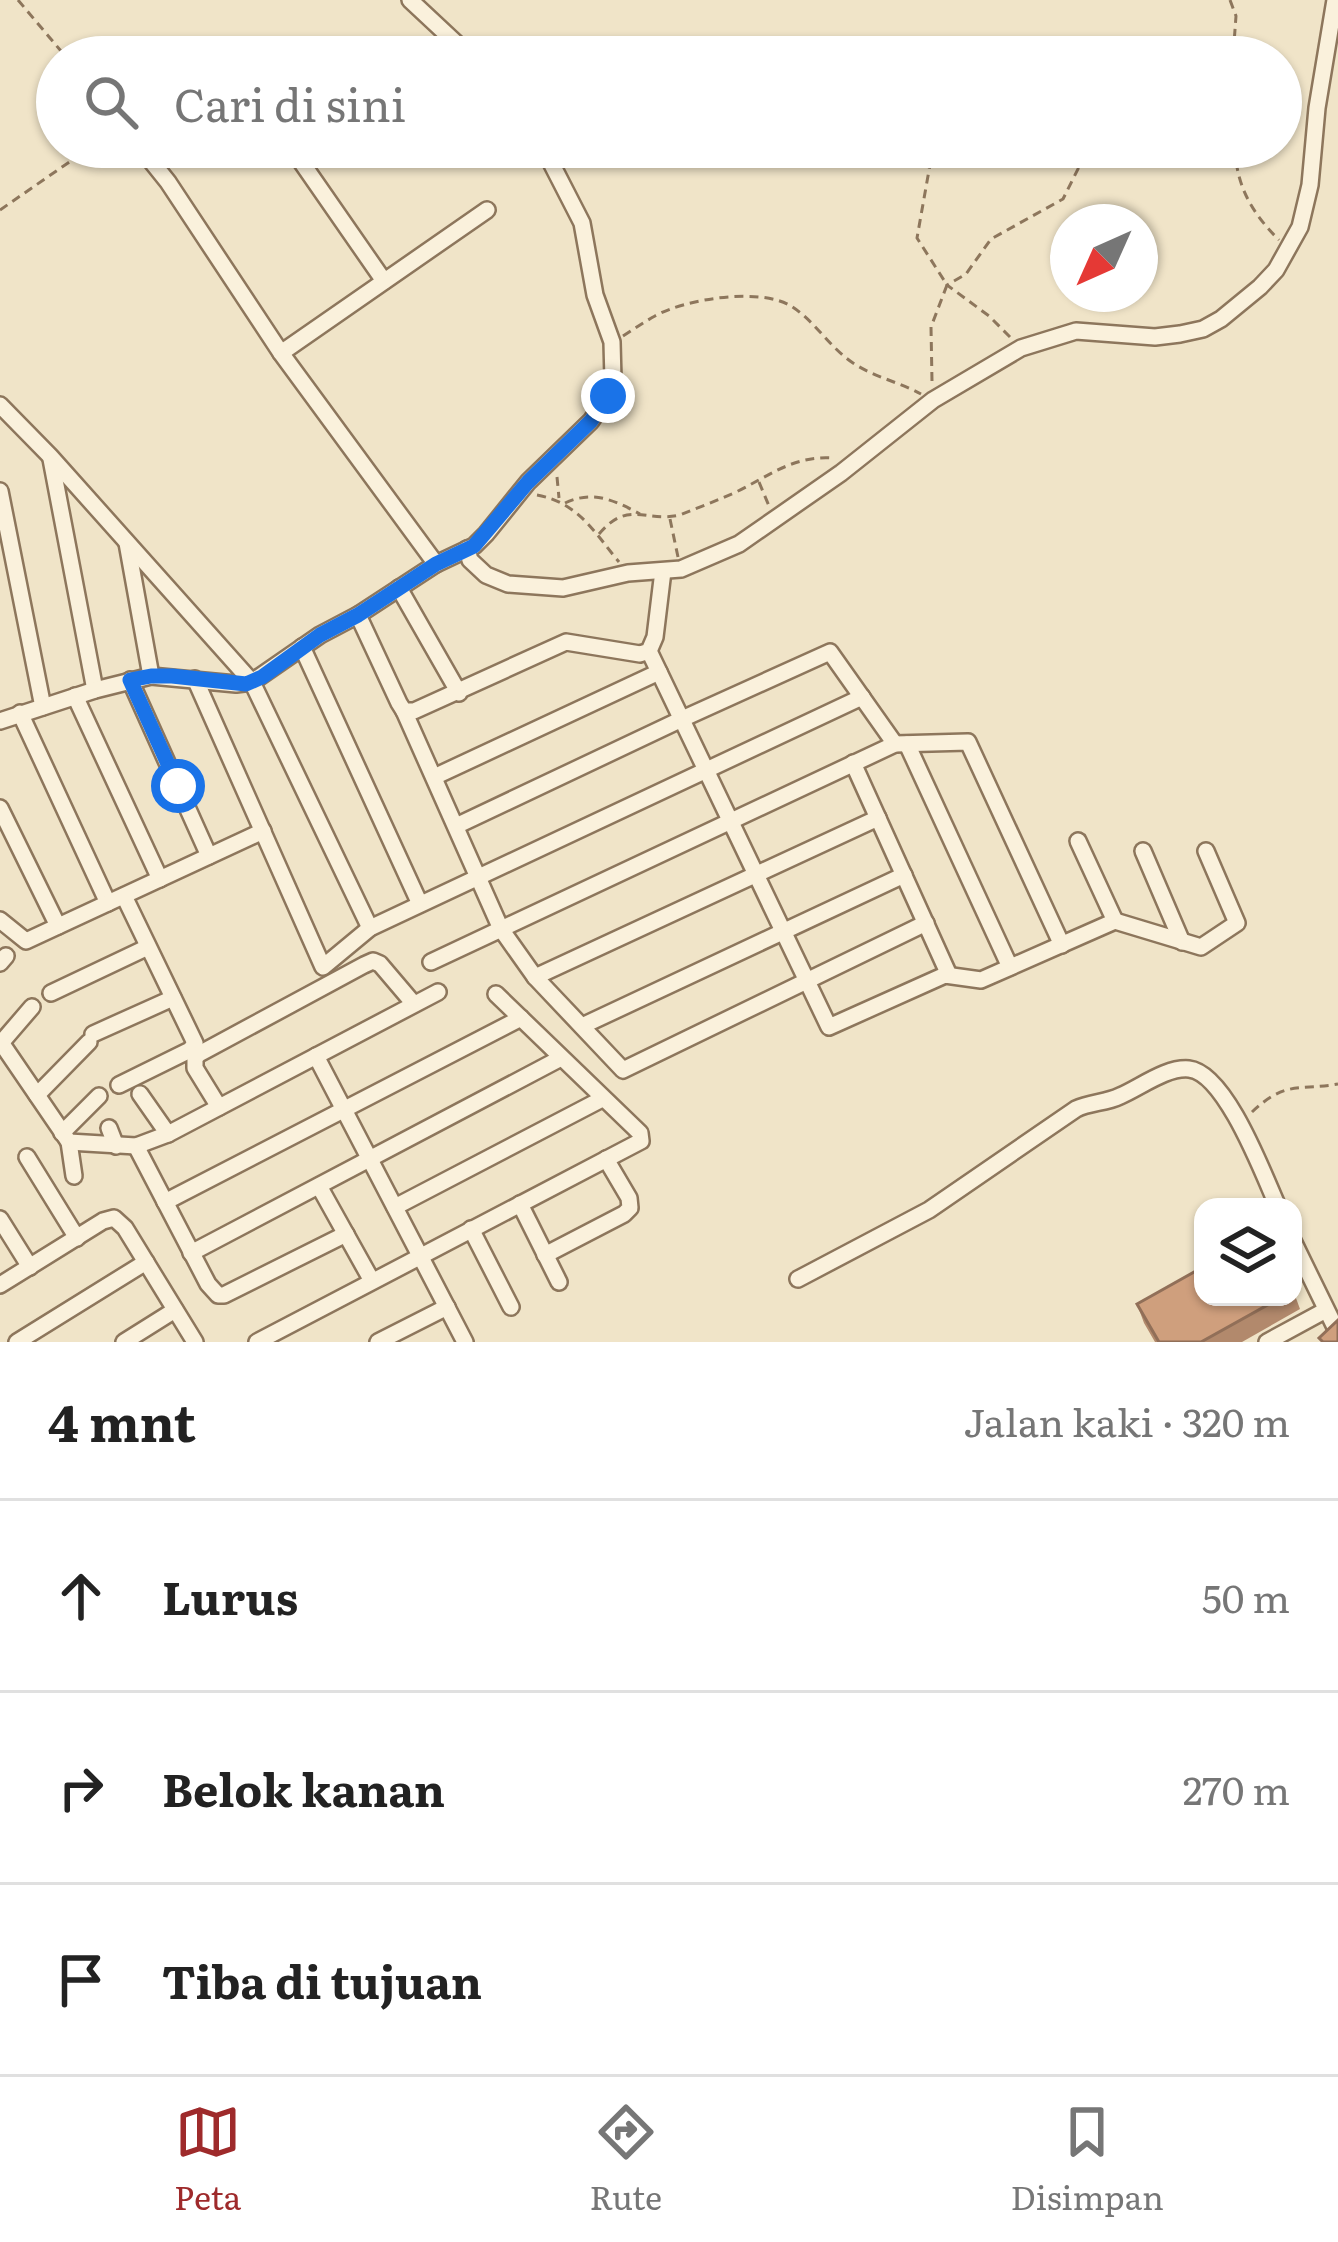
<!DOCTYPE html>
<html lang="id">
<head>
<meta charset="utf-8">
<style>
	body { margin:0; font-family:Literata,serif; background:#f2f2f2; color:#222 }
	.controls { position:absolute; right:36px; bottom:36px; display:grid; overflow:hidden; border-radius:24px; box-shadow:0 3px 9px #0004 }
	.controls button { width:108px; height:108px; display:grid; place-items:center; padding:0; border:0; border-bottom:3px solid #e0e0e0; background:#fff; color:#222; font:60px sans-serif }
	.compass { position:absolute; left:1050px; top:204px; width:108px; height:108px; border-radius:50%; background:#fff; box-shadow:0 3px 9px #0004; rotate:225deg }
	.stop { position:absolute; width:36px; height:36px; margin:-27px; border:9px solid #1a73e8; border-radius:50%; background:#fff }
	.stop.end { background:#1a73e8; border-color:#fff; box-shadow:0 3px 12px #0008 }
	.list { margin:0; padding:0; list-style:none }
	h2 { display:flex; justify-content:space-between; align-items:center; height:156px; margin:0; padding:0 48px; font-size:51px }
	h2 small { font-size:39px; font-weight:400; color:#767676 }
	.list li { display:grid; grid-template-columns:78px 1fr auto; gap:36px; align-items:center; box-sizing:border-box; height:192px; padding:0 48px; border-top:3px solid #e0e0e0 }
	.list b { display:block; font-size:45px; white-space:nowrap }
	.list em { font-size:39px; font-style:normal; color:#767676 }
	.icon { flex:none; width:66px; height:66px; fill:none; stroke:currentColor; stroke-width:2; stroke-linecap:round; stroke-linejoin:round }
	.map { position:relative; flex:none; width:1338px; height:1342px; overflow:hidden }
	.search { position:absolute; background:#fff; box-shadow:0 3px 9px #0004; left:36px; right:36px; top:36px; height:132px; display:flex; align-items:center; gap:30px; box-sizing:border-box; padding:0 42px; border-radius:66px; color:#767676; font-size:45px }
	.sheet { height:732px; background:#fff }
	nav { display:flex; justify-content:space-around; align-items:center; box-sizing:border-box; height:168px; border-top:3px solid #e0e0e0; background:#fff; font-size:33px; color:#767676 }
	nav a { display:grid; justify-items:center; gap:6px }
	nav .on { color:#9e2a2b }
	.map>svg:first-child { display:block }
</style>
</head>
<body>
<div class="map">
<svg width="1338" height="1342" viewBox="0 0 1338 1342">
	<rect width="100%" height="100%" fill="#f0e4c8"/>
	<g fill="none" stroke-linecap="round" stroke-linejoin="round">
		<defs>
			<g id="minor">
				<polyline points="410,0 471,57"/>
				<polyline points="140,147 168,182 281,353 436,564"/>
				<polyline points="291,147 384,281"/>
				<polyline points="281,353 487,210"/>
				<polyline points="0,405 50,456 252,682 370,928"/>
				<polyline points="51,459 95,690"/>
				<polyline points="0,491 43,707"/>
				<polyline points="127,543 151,676"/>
				<polyline points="467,549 470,560 486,575 508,584 563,588 628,573 681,569 739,544 841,473 933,400 1021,348 1076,331 1155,337 1180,334 1203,329 1221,319 1260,287 1276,270 1300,227 1310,185 1317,108 1335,0"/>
				<polyline points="399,588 459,693"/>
				<polyline points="358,615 399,703 404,711 414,711 566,642 640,654 649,651 655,637 663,571"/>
				<polyline points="302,647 420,904"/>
				<polyline points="649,651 829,1027 945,975 981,980 1115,921 1201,947 1237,923 1206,851"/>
				<polyline points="195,679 323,967 370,928 862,697"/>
				<polyline points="130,680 209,856"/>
				<polyline points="75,696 160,879"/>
				<polyline points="404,711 501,929 535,977 623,1070 926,923"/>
				<polyline points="20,713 108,903"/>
				<polyline points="0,721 95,690 151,676 236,684 252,682 320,635 358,615 436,564 474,546 486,534 528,482 591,421 608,396 613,380 612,342 595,295 582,223 543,147"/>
				<polyline points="907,744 1010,967"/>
				<polyline points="853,763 949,975"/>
				<polyline points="434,777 659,672"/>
				<polyline points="0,808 58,926"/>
				<polyline points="456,826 682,719 830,652 895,744"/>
				<polyline points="1078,841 1115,921"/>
				<polyline points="1143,851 1182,942"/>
				<polyline points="0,920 26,941 263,831"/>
				<polyline points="431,962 895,744 968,742 1062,945"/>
				<polyline points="0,963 6,956"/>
				<polyline points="535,977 878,818"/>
				<polyline points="51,993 148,947"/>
				<polyline points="582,1026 904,875"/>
				<polyline points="93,1034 173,998"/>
				<polyline points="0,1041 69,1142 136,1146 168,1134 438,992"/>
				<polyline points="1,1043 32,1007"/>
				<polyline points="316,1056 465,1342"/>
				<polyline points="119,1085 190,1050 195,1043 124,896"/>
				<polyline points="140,1094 168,1134"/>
				<polyline points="37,1095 89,1042"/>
				<polyline points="219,1107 195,1068 195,1058 199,1054 364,965 373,961 380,964 414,1004"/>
				<polyline points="109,1128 116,1146"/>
				<polyline points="62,1133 99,1096"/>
				<polyline points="69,1142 74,1176"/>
				<polyline points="136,1146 208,1284 218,1295 224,1295 346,1234"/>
				<polyline points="27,1157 77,1238"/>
				<polyline points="319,1186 372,1281"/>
				<polyline points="165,1202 521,1018"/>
				<polyline points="520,1204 559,1282"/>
				<polyline points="395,1207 602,1099"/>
				<polyline points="0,1219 30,1267"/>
				<polyline points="471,1229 511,1307"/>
				<polyline points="1293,1241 1335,1327"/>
				<polyline points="191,1253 561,1058"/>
				<polyline points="545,1255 624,1214 630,1208 629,1198 606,1159"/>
				<path d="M798,1279L929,1210L1076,1109C1090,1102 1106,1103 1120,1096C1141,1087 1166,1067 1189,1069C1226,1073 1264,1176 1278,1207"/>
				<polyline points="0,1285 103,1221 114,1218 125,1228 195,1342"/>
				<polyline points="17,1342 146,1262"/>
				<polyline points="124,1342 175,1310"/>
				<polyline points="257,1342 641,1141 640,1133 496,994"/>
				<polyline points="378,1342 447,1307"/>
				<polyline points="1267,1342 1326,1310"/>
			</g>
		</defs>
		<use href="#minor" stroke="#8d765c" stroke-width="20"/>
		<g stroke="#8d765c" stroke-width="3" stroke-dasharray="9 6" stroke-linecap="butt">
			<polyline points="18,0 66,57"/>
			<polyline points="1230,0 1236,16 1233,57"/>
			<path d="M1235,147C1236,186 1252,213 1279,240"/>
			<polyline points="0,210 91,147"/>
			<path d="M623,336C634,329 644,322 655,316C685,299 760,287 791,306C815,321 829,347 853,363C874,377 899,382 921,394"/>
			<polyline points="1010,337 989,316 947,285 966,274 991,239 1063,199 1089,147"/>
			<polyline points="932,381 931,327 947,285 917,238 931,159 936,147"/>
			<polyline points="557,477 559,498"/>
			<polyline points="759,482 769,506"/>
			<path d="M537,495C579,503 594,532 619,562"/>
			<path d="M565,503C593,490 614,500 640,514"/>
			<polyline points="670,519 678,557"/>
			<path d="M599,534C629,499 644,523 680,515C697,508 716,501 734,493C768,477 793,455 833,458"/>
			<path d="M1252,1112C1286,1080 1298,1091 1338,1084"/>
		</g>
		<use href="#minor" stroke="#faf1dc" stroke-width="15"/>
	</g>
	<polygon fill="#b2896c" points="1293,1290 1300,1309 1242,1342 1155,1342 1144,1323 1137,1304 1203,1297 1293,1297"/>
	<g fill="#cf9f7d" stroke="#916f58" stroke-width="3">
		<polygon points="1203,1267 1203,1297 1282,1297 1201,1342 1159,1342 1137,1304"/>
		<polygon points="1338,1320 1338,1342 1323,1342 1319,1338"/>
	</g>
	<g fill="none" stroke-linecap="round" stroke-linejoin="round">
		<polyline stroke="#1a73e8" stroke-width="15" points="178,786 130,680 151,676 172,676 246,684 262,677 320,635 358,615 436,564 474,546 528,482 591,421 608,396"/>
	</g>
</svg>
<div class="controls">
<button><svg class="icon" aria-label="layers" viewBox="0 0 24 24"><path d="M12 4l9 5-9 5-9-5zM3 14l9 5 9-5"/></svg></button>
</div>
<svg class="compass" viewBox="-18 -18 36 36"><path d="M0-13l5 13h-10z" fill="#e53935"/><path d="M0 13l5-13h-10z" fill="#767676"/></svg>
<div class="stop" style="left:178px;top:786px"></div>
<div class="stop end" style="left:608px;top:396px"></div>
<div class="search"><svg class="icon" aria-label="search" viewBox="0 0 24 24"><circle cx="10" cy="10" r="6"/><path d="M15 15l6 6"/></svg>Cari di sini</div>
</div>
<section class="sheet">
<h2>4 mnt<small>Jalan kaki · 320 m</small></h2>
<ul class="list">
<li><svg class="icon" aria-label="ahead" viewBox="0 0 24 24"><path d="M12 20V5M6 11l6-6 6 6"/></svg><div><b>Lurus</b></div><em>50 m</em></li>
<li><svg class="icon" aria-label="right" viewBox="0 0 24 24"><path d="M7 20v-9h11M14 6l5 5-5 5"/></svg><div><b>Belok kanan</b></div><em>270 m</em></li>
<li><svg class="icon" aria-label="arrive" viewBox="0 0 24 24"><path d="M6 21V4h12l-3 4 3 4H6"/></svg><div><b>Tiba di tujuan</b></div></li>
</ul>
</section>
<nav>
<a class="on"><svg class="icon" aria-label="map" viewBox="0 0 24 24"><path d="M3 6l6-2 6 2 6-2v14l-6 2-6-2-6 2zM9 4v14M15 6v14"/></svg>Peta</a>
<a><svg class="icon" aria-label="directions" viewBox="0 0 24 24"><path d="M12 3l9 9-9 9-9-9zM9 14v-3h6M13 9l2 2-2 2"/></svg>Rute</a>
<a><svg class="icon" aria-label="saved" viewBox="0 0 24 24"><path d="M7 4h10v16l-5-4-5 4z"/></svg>Disimpan</a>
</nav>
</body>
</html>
